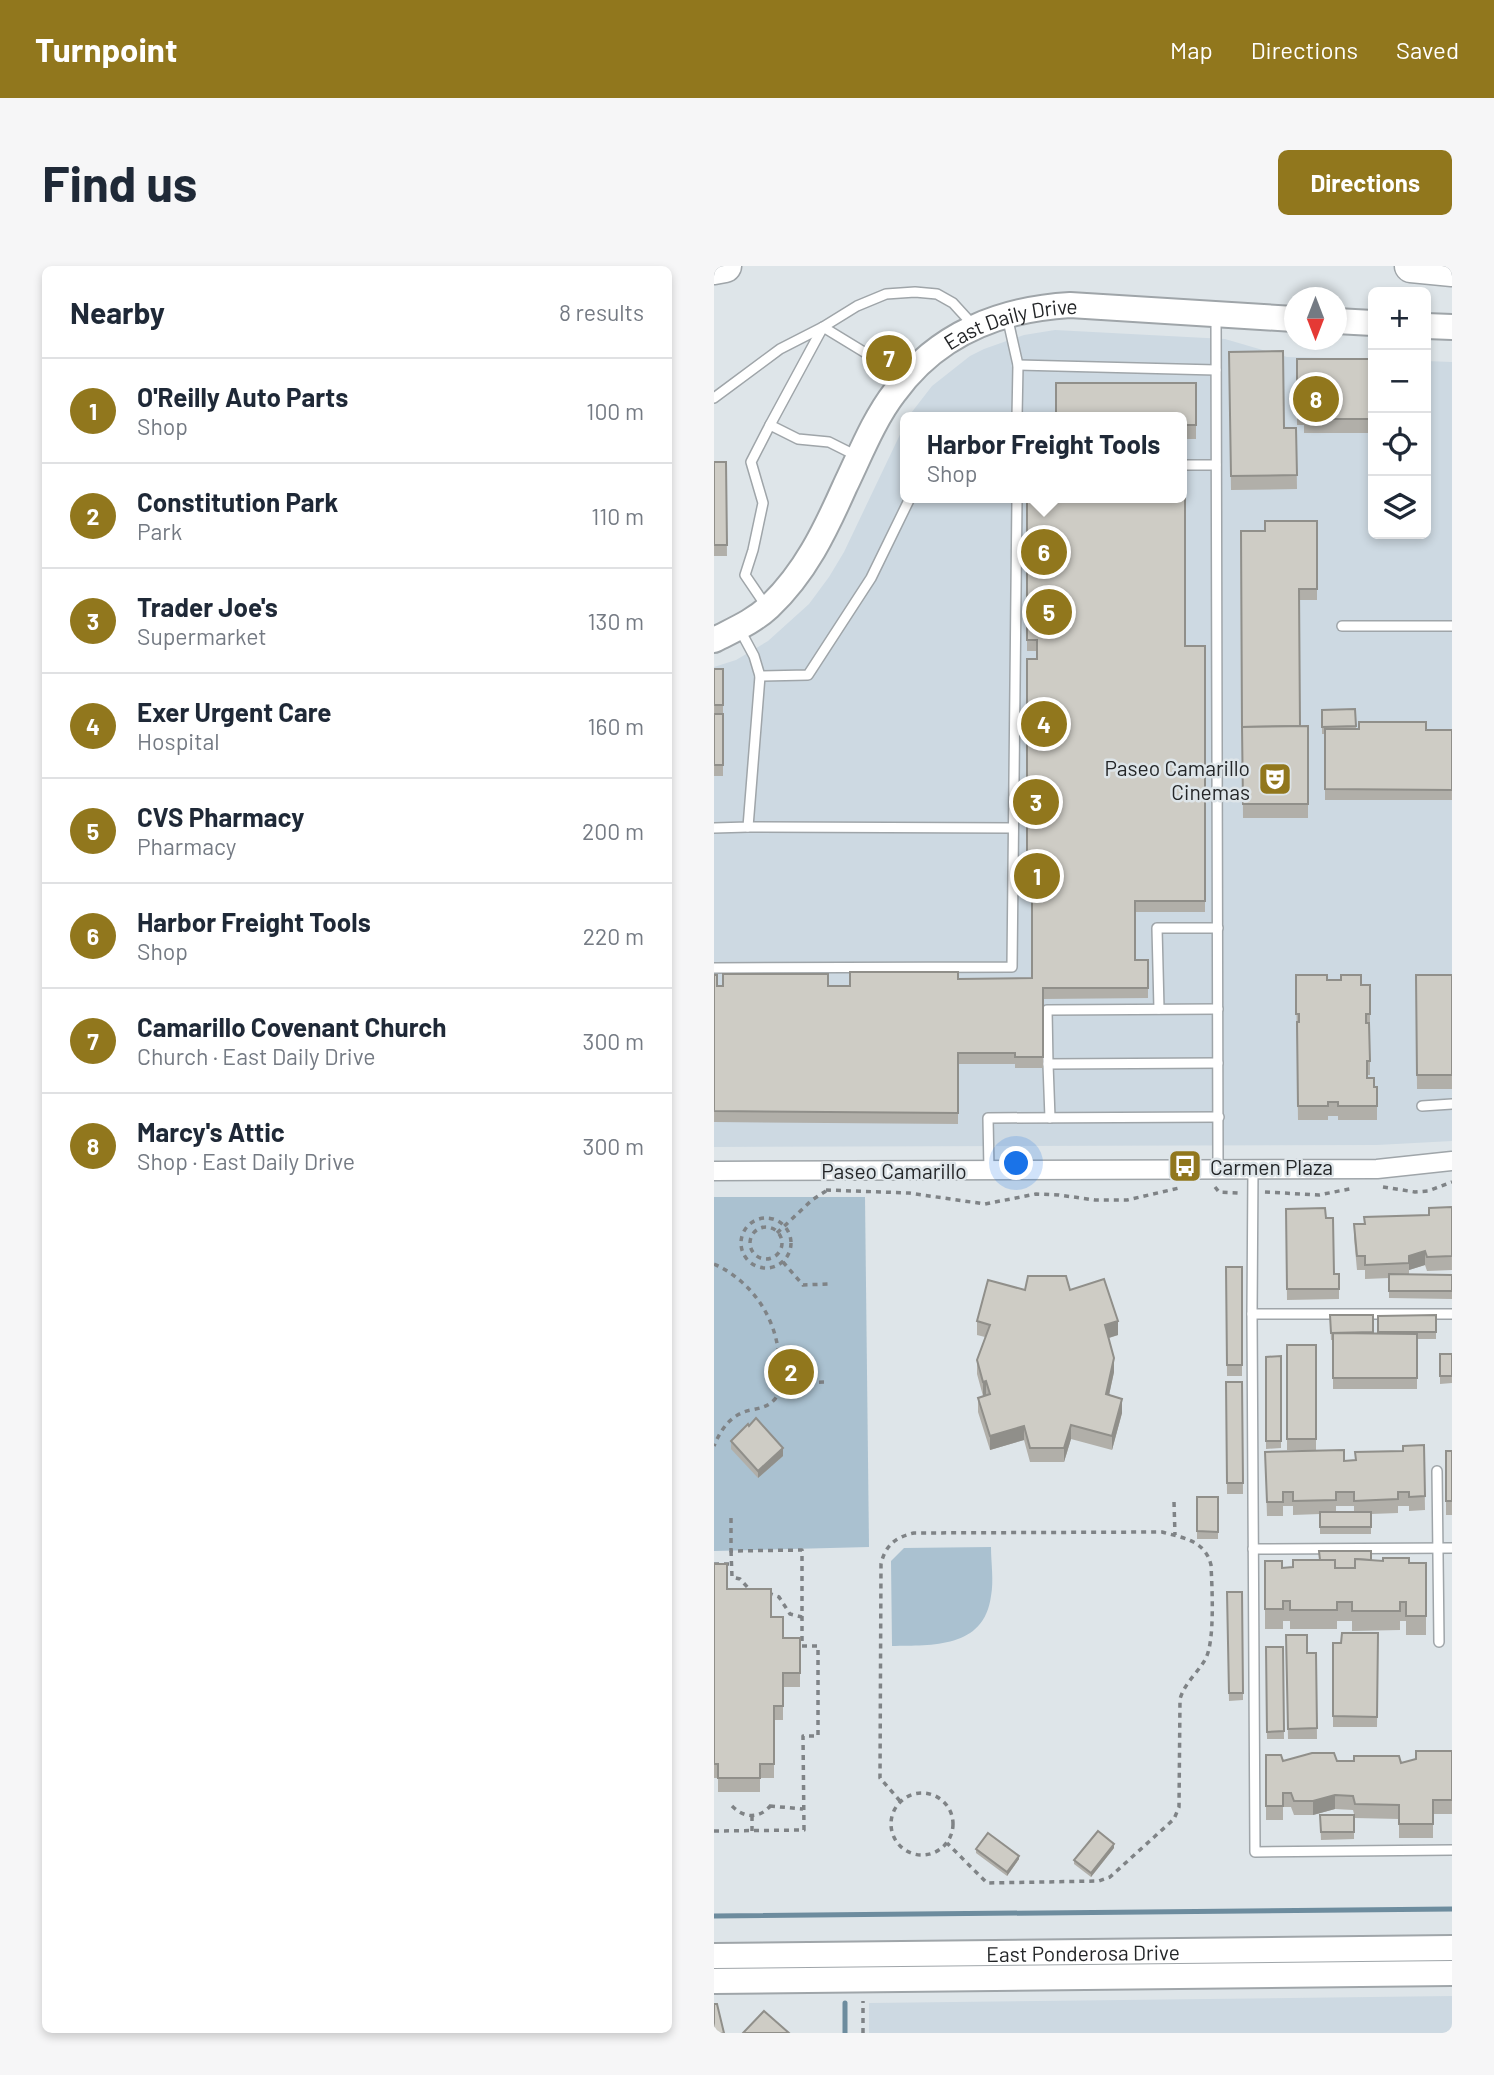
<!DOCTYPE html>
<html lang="en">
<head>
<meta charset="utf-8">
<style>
	body { margin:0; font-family:Barlow,sans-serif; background:#f6f6f7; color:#1f2937 }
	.controls { position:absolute; right:21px; top:21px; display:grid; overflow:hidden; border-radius:10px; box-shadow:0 4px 10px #0003 }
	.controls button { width:63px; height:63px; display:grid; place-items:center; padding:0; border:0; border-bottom:2px solid #e0e1e3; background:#fff; color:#1f2937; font:35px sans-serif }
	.compass { position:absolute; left:570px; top:21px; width:63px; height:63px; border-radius:50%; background:#fff; box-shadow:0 4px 10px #0003; rotate:180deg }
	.you { position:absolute; left:303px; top:898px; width:24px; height:24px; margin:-18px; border:5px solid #fff; border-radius:50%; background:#1a73e8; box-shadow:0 0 0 10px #1a73e833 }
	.badge { display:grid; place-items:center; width:46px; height:46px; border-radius:50%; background:#91771d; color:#fff; font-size:23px; font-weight:700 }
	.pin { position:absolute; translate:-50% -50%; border:4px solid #fff; box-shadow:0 2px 7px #0006 }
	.popup { position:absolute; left:186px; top:146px; width:287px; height:91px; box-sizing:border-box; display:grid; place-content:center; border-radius:10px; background:#fff; filter:drop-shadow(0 2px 5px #0005); font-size:23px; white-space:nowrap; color:#747a83 }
	.popup b { font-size:26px; color:#1f2937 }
	.popup::after { content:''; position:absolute; left:50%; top:100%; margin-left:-14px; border:14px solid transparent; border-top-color:#fff }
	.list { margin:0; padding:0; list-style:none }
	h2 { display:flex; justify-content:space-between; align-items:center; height:91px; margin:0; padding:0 28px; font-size:30px }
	h2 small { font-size:23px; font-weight:400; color:#747a83 }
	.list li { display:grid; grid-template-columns:46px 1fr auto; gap:21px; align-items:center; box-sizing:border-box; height:105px; padding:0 28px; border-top:2px solid #e0e1e3 }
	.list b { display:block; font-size:26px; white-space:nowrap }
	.list p { margin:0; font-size:23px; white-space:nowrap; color:#747a83 }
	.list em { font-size:23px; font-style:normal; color:#747a83 }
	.icon { flex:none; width:38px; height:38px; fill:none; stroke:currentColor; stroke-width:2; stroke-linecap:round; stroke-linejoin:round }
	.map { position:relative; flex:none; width:738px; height:1767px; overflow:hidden; border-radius:10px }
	header { display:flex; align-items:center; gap:42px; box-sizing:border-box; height:98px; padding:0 35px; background:#91771d; color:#fff }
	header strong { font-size:33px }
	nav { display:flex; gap:38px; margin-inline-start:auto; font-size:24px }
	.intro { display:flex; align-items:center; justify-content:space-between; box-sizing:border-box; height:168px; padding:0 42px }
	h1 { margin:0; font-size:49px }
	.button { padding:18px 32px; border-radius:10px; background:#91771d; color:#fff; font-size:24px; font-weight:700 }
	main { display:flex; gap:42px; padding:0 42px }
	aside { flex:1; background:#fff; border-radius:10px; box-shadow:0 4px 10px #0003 }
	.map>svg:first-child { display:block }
</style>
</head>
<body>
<header>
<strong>Turnpoint</strong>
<nav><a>Map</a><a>Directions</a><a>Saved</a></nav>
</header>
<div class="intro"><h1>Find us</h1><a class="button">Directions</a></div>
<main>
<aside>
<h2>Nearby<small>8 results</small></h2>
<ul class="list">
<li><span class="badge">1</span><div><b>O'Reilly Auto Parts</b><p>Shop</p></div><em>100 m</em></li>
<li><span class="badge">2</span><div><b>Constitution Park</b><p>Park</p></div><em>110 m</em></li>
<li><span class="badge">3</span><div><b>Trader Joe's</b><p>Supermarket</p></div><em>130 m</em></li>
<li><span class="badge">4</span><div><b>Exer Urgent Care</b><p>Hospital</p></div><em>160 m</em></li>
<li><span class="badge">5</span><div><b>CVS Pharmacy</b><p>Pharmacy</p></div><em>200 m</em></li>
<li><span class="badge">6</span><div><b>Harbor Freight Tools</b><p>Shop</p></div><em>220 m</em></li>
<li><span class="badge">7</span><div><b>Camarillo Covenant Church</b><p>Church · East Daily Drive</p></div><em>300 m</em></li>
<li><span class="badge">8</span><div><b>Marcy's Attic</b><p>Shop · East Daily Drive</p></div><em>300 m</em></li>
</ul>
</aside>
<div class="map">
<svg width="738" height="1767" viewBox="0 0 738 1767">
	<rect width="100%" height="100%" fill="#dee5e9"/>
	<g fill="#cdd9e2">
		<polygon points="341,64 511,73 573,91 659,93 659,268 712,268 712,95 738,96 738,875 663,879 0,881 0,401 22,394 54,375 95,338 115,311 130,286 192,156 192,232 468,232 468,151 194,151 218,120 256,90 270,83 310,69"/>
		<polygon points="738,1730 738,1767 155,1767 155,1737"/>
	</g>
	<g fill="#aac1d0">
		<polygon points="0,931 151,931 155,1281 0,1285"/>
		<path d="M277,1281C277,1297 280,1315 277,1330C270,1383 218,1379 178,1380L177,1295L190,1282Z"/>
	</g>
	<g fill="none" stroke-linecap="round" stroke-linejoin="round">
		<g stroke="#6d8c9e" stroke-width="5">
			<polyline points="0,1650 738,1643"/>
			<polyline points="131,1737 131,1767"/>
		</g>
		<defs>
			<g id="service">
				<polyline points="502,48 504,904"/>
				<polyline points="293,50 304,99 303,151"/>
				<polyline points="304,99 502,104"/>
				<polyline points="0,132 66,83 109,61 143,40 172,28 201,26 223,28 239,37 260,60"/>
				<polyline points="56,159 109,61 191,111"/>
				<polyline points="468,199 502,199"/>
				<polyline points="52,340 31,309 39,284 49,237 37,196 56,159 84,173 115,176 143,190"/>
				<polyline points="628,360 738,360"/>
				<polyline points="26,364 40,390 46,410 94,409 157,312 196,232"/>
				<polyline points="34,561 299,562"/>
				<polyline points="0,562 34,561 46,410"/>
				<polyline points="0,702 298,701 303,232"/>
				<polyline points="445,743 443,662 504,662"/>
				<polyline points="334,798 333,744 504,743"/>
				<polyline points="708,840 738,838"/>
				<polyline points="336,852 334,798 504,797"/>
				<polyline points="539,903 538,1048 541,1586 738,1584"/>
				<polyline points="275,904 274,852 505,851"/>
				<polyline points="538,1048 738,1048"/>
				<polyline points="723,1205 725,1376"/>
				<polyline points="539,1283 738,1282"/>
			</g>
			<polyline id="minor" points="0,905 663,903 738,895"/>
			<g id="secondary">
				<polyline points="622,55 659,57"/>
				<polyline points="712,60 738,61"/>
				<path id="s1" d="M0,374C19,364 39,356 55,341C91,307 111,265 131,220C146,189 160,153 181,126C223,68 287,43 356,39L580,53"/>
				<path id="s2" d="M0,1690L738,1682"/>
				<polyline points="0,1715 738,1707"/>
			</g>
			<g id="motorway">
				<polyline points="697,0 738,4"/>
				<polyline points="0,2 11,0"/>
			</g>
		</defs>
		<use href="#service" stroke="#9fa5a9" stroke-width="12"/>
		<use href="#minor" stroke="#9fa5a9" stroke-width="21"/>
		<use href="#secondary" stroke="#9fa5a9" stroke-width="28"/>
		<use href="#motorway" stroke="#9fa5a9" stroke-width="35"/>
		<g stroke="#7f8386" stroke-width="3.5" stroke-dasharray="5 5" stroke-linecap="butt">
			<polyline points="501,921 505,926 526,927"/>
			<polyline points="669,921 701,926 714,925 738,916"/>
			<polyline points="112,924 195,927 271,938 322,928 345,929 381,934 413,934 465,922"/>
			<polyline points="551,926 605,929 640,922"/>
			<circle cx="52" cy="977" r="25"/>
			<circle cx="52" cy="977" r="16"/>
			<polyline points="63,967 98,934 112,925"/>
			<polyline points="69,996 89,1019 114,1018"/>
			<path d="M0,998C42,1017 68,1060 65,1107C64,1117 67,1125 61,1133C54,1141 46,1142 37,1144C17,1148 7,1163 0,1180"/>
			<polyline points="65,1117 115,1116"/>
			<polyline points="460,1236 461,1269"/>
			<polyline points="17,1285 18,1311 26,1313 36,1324"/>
			<polyline points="0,1298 17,1298"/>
			<polyline points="54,1327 65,1331 76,1348 88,1351"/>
			<circle cx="208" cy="1558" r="31"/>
			<path d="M186,1535L166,1512L167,1298C171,1280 181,1271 200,1267L448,1266C469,1272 491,1274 497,1299C498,1321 501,1373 492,1392C484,1407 471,1416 466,1433L465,1541L460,1553L396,1611L385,1615L273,1617L233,1577"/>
			<path d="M18,1540C31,1553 46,1553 58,1538"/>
			<polyline points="56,1540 89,1543"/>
			<polyline points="38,1550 38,1565"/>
			<polyline points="0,1565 90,1564 89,1470 104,1470 104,1380 88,1380 88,1284 17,1285 17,1248"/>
			<polyline points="149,1767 149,1735"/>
		</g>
		<use href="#service" stroke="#fff" stroke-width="9"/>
		<use href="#minor" stroke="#fff" stroke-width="18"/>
		<use href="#secondary" stroke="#fff" stroke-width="24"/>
		<use href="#motorway" stroke="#fff" stroke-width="32"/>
	</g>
	<g fill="#b1afa9" fill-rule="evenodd">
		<polygon points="515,86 570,162 582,162 583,223 517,224"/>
		<polygon points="583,93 659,93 659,167 590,167 590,159 583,159"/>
		<polygon points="482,117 482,173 468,173 468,151"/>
		<polygon points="0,196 12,196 13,290 0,290"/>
		<polygon points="313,232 471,380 491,380 491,646 421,646 421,694 434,694 434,732 329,733 329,802 301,802 301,798 244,798 244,858 0,856 0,709 3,720 136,720 244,713 318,712 318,625 313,625 313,393 323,393 323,385 313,385"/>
		<polygon points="603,255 603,334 585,334 586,460 594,460 594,552 529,552 527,265 551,265"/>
		<rect x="0" y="403" width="9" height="107"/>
		<polygon points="641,443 642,463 738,464 738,534 611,534 611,468 608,468 608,444"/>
		<polygon points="582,709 647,719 656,719 656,809 653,809 653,812 660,821 663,821 663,854 624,854 624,850 614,850 614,854 584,854"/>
		<polygon points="702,709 738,709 738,823 703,823"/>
		<polygon points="738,941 738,1004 713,1005 711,999 695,1004 695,1009 738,1009 738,1033 675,1032 675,1012 651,1013 651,1004 643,1004 640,972 640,958 650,958 715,949"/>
		<polygon points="572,943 612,952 620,1008 625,1008 625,1033 573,1034"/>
		<polygon points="512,1001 528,1001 528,1110 513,1110"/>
		<polygon points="311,1024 356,1024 404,1069 395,1072 400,1106 395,1129 408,1147 398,1184 357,1173 350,1196 316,1196 310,1174 276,1184 264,1146 264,1132 269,1130 263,1108 263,1094 271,1071 263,1069 263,1055"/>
		<polygon points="616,1049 659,1067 664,1067 664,1050 722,1049 722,1073 703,1073 703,1123 619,1123 619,1074 617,1074"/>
		<rect x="573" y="1079" width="29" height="105"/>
		<polygon points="726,1088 738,1088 738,1117 726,1118"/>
		<polygon points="567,1090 567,1182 552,1183 552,1091"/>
		<polygon points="512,1116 528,1116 529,1228 513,1228"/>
		<polygon points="17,1175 69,1190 44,1212 17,1183"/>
		<path d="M710,1179L711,1244L695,1245V1240H684V1247L657,1248V1268H606V1248L579,1249V1240H569V1250H553L551,1186L630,1195L641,1194L689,1185ZM622,1240H640V1246H622Z"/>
		<polygon points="732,1185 738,1185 738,1268 738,1249 732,1249"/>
		<rect x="483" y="1231" width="21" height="42"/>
		<polygon points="657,1294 695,1297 712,1297 712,1369 692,1369 692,1355 686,1355 686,1364 638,1365 638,1355 623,1355 623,1363 576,1363 576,1355 569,1355 569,1363 551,1363 551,1295 568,1302"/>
		<polygon points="0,1298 13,1323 57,1351 69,1372 86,1372 86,1421 69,1421 69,1454 60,1454 60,1512 46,1512 46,1526 4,1526 4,1512 0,1512"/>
		<polygon points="513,1326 528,1326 529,1434 515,1435"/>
		<polygon points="664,1367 663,1461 619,1461 619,1377 627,1377"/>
		<polygon points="572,1369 593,1387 602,1387 603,1473 574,1473"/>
		<polygon points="552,1381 569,1381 570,1473 553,1473"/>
		<polygon points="738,1485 738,1548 719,1548 719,1572 685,1572 685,1553 641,1552 639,1544 621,1543 599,1549 580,1549 577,1541 569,1541 569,1554 552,1554 552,1489 569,1495 687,1497"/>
		<polygon points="606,1549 640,1549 640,1573 607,1574"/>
		<polygon points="400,1582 377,1611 360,1598 360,1594"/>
		<polygon points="262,1583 305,1593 293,1610 262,1587"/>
	</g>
	<g fill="#908f8a">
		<polygon points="711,985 711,999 695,1004 695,990"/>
		<polygon points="404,1055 404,1069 391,1073 391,1059"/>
		<polygon points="400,1092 400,1106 392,1143 392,1128"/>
		<polygon points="272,1115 272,1129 269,1130 269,1116"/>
		<polygon points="408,1133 408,1147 398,1184 398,1170"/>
		<polygon points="357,1159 357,1173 350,1196 350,1182"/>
		<polygon points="310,1160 310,1174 276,1184 276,1170"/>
		<polygon points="69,1182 69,1190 44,1212 44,1205"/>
		<polygon points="621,1529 621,1543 599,1549 599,1535"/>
		<polygon points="400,1578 400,1582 377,1611 377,1607"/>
		<polygon points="305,1590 305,1593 293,1610 293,1606"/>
	</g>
	<g fill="#ceccc5" stroke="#908f8a" stroke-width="2">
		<polygon points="569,85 570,162 582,162 583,209 517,210 515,86"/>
		<polygon points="583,93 659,93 659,153 590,153 590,145 583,145"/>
		<polygon points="342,117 482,117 482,159 468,159 468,151 342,151"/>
		<polygon points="0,196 12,196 13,279 0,279"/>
		<polygon points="468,213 471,213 471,380 491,380 491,635 421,635 421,694 434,694 434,722 329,722 329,791 301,791 301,787 244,787 244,847 0,845 0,709 3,709 3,720 9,720 9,708 114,708 114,720 136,720 136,706 244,706 244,713 318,712 318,620 324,620 324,614 313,614 313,393 323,393 323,374 313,374 313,232 468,232"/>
		<polygon points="551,255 603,255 603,323 585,323 586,460 528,461 527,265 551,265"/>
		<rect x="0" y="403" width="9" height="36"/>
		<polygon points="641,443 642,460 608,461 608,444"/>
		<rect x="0" y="448" width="9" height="51"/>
		<polygon points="645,456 712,456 712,464 738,464 738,524 611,523 611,463 645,463"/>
		<polygon points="594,460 594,538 529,538 528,461"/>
		<polygon points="582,709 613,709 613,714 627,714 627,709 647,709 647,719 656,719 656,748 652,748 652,757 655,757 656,795 653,795 653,812 660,812 660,821 663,821 663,840 624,840 624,836 614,836 614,840 584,840 583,756 585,756 585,748 582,748"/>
		<polygon points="702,709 738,709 738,809 703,809"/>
		<polygon points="738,941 738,990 713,991 711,985 695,990 695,997 651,999 651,990 643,990 640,958 651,958 650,951 715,949 715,942"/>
		<polygon points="611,942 612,952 619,952 620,1008 625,1008 625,1023 573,1023 572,943"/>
		<polygon points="512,1001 528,1001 528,1099 513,1099"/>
		<polygon points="675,1008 738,1009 738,1025 675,1025"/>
		<polygon points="314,1010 352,1010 356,1024 390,1013 404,1055 391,1059 400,1092 392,1128 408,1133 398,1170 357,1159 350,1182 316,1182 310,1160 276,1170 264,1132 276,1128 272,1115 269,1116 263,1094 276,1059 263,1055 274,1014 311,1024"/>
		<polygon points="616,1049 659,1049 659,1066 617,1067"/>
		<polygon points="722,1049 722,1066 664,1066 664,1050"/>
		<polygon points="619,1067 703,1068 703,1112 619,1112"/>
		<rect x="573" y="1079" width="29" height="94"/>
		<rect x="726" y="1088" width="12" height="22"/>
		<polygon points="567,1090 567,1175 552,1175 552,1091"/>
		<polygon points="512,1116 528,1116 529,1217 513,1217"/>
		<polygon points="42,1152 69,1182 44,1205 17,1175 34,1158 35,1160"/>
		<polygon points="710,1179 711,1230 695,1231 695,1226 684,1226 684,1233 640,1235 640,1226 622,1226 622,1234 579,1235 579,1226 569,1226 569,1236 553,1236 551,1186 630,1184 630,1195 642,1194 641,1186 689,1185 689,1180"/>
		<rect x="732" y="1185" width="6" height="50"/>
		<polygon points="483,1231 504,1231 504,1266 483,1265"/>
		<rect x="606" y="1246" width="51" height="15"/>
		<polygon points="605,1285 657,1285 657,1294 641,1293 641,1302 621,1302 621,1294 606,1294"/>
		<polygon points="669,1292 695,1292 695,1297 712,1297 712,1350 692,1350 692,1336 686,1336 686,1345 638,1345 638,1336 623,1336 623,1344 576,1344 576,1335 569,1335 569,1343 551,1343 551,1295 568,1295 568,1302 579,1301 579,1294 621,1294 621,1302 641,1302 641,1293 669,1295"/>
		<polygon points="0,1298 13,1298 13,1323 57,1323 57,1351 69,1351 69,1372 86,1372 86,1407 69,1407 69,1440 60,1440 60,1498 46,1498 46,1512 4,1512 4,1498 0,1498"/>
		<polygon points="513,1326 528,1326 529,1427 515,1427"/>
		<polygon points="628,1367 664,1367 663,1451 619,1450 619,1377 627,1377"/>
		<polygon points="572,1369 593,1369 593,1387 602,1387 603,1462 574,1463"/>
		<polygon points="552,1381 569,1381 570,1465 553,1466"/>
		<polygon points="702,1485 738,1485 738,1534 719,1534 719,1558 685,1558 685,1539 641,1538 639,1530 621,1529 599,1535 580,1535 577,1527 569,1527 569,1540 552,1540 552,1489 567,1489 569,1495 598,1487 620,1487 623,1495 640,1495 640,1490 685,1490 687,1497 702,1493"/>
		<polygon points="606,1549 640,1549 640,1566 607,1566"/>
		<polygon points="384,1565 400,1578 377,1607 360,1594"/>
		<polygon points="274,1567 305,1590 293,1606 262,1583"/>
		<polygon points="0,1738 3,1738 10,1767 0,1767"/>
		<polygon points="50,1745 75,1767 29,1767"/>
	</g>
	<defs>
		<symbol id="theatre-square" viewBox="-11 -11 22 22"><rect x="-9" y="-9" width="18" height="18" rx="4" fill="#91771d" stroke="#dee5e9"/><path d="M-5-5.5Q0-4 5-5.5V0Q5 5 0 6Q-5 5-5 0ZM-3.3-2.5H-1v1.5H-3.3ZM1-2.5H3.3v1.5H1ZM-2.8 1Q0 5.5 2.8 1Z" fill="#fff"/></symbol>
		<symbol id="bus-square" viewBox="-11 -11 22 22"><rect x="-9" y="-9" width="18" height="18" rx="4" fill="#91771d" stroke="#dee5e9"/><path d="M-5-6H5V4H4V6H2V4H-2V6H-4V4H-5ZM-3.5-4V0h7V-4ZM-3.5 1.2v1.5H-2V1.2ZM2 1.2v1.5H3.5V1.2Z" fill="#fff"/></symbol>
	</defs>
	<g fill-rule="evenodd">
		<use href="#theatre-square" x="542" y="494" width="38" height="38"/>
		<use href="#bus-square" x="452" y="881" width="38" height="38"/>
	</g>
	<g text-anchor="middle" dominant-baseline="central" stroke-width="5" stroke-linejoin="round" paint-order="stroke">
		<g font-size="21" fill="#242628" stroke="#dee5e9">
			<text stroke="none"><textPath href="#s1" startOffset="455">East Daily Drive</textPath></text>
			<text x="180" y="904">Paseo Camarillo</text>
			<text stroke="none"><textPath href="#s2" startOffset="369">East Ponderosa Drive</textPath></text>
		</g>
		<g font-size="21" fill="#242628" stroke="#dee5e9" text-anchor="end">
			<text x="536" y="501">Paseo Camarillo<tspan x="536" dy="24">Cinemas</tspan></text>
			<text x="496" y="900" text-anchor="start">Carmen Plaza</text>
		</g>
	</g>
</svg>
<div class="controls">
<button>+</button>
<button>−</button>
<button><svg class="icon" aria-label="locate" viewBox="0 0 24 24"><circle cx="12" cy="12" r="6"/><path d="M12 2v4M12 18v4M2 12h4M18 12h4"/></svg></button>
<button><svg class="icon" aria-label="layers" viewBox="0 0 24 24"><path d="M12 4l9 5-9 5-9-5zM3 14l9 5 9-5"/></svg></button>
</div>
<svg class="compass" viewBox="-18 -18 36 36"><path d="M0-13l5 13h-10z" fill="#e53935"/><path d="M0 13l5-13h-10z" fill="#747a83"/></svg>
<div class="you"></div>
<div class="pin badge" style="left:323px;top:610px">1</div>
<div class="pin badge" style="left:77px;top:1106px">2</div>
<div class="pin badge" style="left:322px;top:536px">3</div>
<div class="pin badge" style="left:330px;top:458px">4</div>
<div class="pin badge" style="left:335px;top:346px">5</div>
<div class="pin badge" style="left:330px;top:286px">6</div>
<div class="popup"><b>Harbor Freight Tools</b>Shop</div>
<div class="pin badge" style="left:175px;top:92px">7</div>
<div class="pin badge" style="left:602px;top:133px">8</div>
</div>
</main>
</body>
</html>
